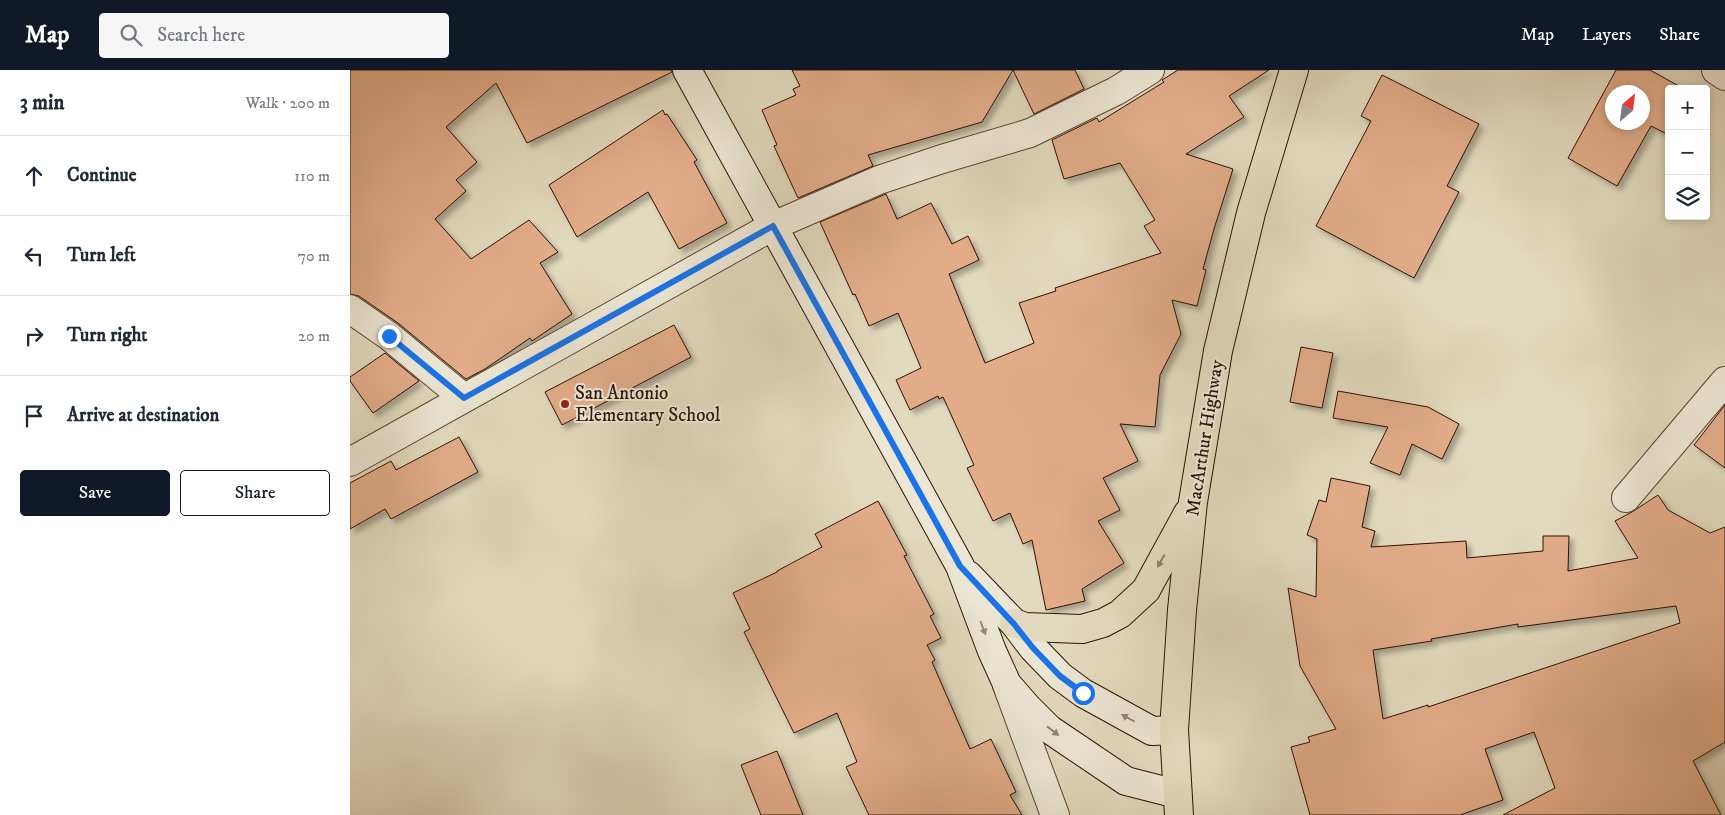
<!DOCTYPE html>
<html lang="en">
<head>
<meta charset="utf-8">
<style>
	body { margin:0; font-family:"IM FELL DW Pica",serif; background:#f6f6f7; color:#1f2937 }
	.controls { position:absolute; right:15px; top:15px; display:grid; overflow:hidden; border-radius:5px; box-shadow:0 2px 8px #0003 }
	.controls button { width:45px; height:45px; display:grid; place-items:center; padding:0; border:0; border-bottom:1px solid #e0e1e3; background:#fff; color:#1f2937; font:25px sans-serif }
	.compass { position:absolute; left:1255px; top:15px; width:45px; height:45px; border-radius:50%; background:#fff; box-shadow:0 2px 8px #0003; rotate:28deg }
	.stop { position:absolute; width:15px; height:15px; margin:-11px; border:4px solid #1a73e8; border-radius:50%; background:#fff }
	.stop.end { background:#1a73e8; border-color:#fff; box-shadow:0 1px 5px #0008 }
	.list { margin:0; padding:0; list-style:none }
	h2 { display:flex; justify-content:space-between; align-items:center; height:65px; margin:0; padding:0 20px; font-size:21px }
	h2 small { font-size:16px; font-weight:400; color:#747a83 }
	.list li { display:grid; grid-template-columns:32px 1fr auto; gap:15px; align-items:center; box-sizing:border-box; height:80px; padding:0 20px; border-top:1px solid #e0e1e3 }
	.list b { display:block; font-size:19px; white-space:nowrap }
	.list em { font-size:16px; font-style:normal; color:#747a83 }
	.actions { display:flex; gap:10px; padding:15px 20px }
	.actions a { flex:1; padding:11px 0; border:1px solid #111827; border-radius:5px; text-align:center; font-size:18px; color:#111827 }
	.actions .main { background:#111827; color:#fff }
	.icon { flex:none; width:28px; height:28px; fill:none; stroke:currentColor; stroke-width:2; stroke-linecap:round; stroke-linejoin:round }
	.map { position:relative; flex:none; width:1375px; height:745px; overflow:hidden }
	header { display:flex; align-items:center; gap:30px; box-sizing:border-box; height:70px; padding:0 25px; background:#111827; color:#fff }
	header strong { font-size:24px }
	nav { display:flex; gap:28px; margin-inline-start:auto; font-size:18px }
	.search { width:350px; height:45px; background:#f6f6f7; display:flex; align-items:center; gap:12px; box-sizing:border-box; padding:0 18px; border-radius:5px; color:#747a83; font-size:19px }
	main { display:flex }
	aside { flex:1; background:#fff }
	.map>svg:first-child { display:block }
</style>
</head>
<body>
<header>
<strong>Map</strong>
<div class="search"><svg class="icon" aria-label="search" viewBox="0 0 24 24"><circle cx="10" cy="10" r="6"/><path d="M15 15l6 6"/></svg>Search here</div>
<nav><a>Map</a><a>Layers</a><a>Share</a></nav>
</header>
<main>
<aside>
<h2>3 min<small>Walk · 200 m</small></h2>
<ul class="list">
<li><svg class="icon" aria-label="ahead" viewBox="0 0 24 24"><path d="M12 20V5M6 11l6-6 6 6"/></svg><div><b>Continue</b></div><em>110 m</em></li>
<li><svg class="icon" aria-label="left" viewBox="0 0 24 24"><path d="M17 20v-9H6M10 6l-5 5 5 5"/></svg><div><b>Turn left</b></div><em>70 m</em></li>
<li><svg class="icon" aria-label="right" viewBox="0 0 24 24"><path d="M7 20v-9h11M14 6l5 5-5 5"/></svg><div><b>Turn right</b></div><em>20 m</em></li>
<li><svg class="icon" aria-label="arrive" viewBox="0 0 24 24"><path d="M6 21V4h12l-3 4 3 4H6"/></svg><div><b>Arrive at destination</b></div></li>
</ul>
<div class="actions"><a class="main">Save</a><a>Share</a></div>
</aside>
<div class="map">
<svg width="1375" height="745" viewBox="0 0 1375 745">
	<defs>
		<filter id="shadow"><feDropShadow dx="4.5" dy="4.5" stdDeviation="2.5" flood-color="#0004"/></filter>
	</defs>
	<rect width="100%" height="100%" fill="#e2dabe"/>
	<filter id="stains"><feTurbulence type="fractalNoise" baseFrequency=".004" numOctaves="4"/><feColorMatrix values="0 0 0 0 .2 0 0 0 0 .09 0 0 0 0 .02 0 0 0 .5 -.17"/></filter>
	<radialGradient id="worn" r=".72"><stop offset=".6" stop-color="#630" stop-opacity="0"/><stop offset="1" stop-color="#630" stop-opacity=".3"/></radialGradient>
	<g fill="#e2ac89" stroke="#2e1005" fill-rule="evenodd" filter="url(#shadow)">
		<polygon points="0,0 321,0 322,2 177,73 146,13 96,57 127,92 106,110 116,121 85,149 121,189 179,150 208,182 190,193 222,244 182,271 180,268 135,299 116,309 48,253 9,226 0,224"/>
		<polygon points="442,0 663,0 632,52 518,85 523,96 448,128 424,76 427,75 412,40 446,25 443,19 450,16"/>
		<polygon points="663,0 725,0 734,19 684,44"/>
		<polygon points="828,0 919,0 879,26 894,47 836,84 883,99 864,159 853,199 856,200 847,236 822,230 831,264 810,305 805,357 770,354 788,391 753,408 770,440 748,451 774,493 732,519 735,531 696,540 682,470 673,474 660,443 643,451 617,398 624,395 593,327 589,329 588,326 560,340 546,310 571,298 548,243 519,256 505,224 503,225 470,152 536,124 547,149 581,133 602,174 618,166 629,190 599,204 635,293 684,273 669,233 706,221 705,218 811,183 794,156 805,150 770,93 714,109 702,70 747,48 749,52 814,12 812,10"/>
		<path d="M1266,0H1300L1334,19H1319V65L1301,56L1267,116L1218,88ZM1262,22H1292V52H1262Z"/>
		<polygon points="1032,5 1129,54 1097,116 1109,122 1064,208 966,156 1021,51 1011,46"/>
		<polygon points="313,40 315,45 317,44 347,90 344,92 377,153 329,179 298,122 227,167 199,115"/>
		<polygon points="324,255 341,287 212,355 195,322"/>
		<polygon points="951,277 983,283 972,338 940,332"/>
		<polygon points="35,283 69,311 23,343 0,311 0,307"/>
		<polygon points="988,321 1078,337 1109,354 1092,389 1062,374 1050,405 1020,393 1038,357 983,348"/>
		<polygon points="1375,335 1375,398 1344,375"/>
		<polygon points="109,367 128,402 41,449 35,439 0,459 0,413 41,391 46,400"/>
		<path d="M981,408L1020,416L1012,457L1025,461L1021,477L1116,471L1117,488L1193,481V466H1219L1218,501L1288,488L1265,451L1282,442L1308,425L1318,440L1360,463L1375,457V672L1343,691L1371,745H1153L1205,718L1184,662L1135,679L1153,730L1110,745H960L941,677L960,672L958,667L986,659L950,596L938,518L966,527L967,469L957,465L969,430L976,432ZM1326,536L1330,553L1078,637V635L1033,649L1023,580L1082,571L1081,569L1168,554V557Z"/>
		<polygon points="528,431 557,485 554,486 584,544 580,546 591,568 577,575 585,590 582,592 620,679 641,669 666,722 660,725 672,745 519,745 496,697 507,692 487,643 444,663 394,562 400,559 383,523 427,502 427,501 472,477 465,464"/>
		<polygon points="427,681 453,745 411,745 391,695"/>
	</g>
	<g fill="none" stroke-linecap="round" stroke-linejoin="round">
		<defs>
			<g id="minor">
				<polyline points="1366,0 1375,6"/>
				<polyline points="423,156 529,110 592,89 680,63 766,21 800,0"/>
				<polyline points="0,239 39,266 114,328"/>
				<polyline points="1276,428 1375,311"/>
				<polyline points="657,615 705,745"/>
			</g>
			<polyline id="tertiary" points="0,392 423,156"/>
			<g id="secondary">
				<polyline points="337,0 610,496 642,581 657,614 677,637 699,659 776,711 827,724"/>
				<polyline points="618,505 664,553 683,578 710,606 733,623 802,661 824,660"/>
			</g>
			<g id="trunk">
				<polyline points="664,553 675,557 732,559 753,553 770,544 796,520 838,443"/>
				<polyline points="829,745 824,660 832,540 843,432 868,281 901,143 944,0"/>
			</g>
		</defs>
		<use href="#minor" stroke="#5b4233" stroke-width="30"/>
		<use href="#tertiary" stroke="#5b4233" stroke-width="30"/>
		<use href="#secondary" stroke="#2e1005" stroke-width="30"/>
		<use href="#trunk" stroke="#2e1005" stroke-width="30"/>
		<use href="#minor" stroke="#ece7d5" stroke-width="28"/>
		<use href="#tertiary" stroke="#ece7d5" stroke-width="28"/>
		<use href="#secondary" stroke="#ece7d5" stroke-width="28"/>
		<use href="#trunk" stroke="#e2dabe" stroke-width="28"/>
	</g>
	<defs><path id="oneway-solid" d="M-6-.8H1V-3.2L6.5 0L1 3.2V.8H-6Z" transform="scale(1.25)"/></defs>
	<use fill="#917f6b" href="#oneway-solid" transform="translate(811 491) rotate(119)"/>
	<g fill="#968677">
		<use href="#oneway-solid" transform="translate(633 558) rotate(69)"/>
		<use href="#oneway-solid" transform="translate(778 648) rotate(-151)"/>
		<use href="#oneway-solid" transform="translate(703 661) rotate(38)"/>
	</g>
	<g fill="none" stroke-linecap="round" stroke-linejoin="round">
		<polyline stroke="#1a73e8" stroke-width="6" points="39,266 114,328 423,156 610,496 664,554 683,578 710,606 733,623"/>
	</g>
	<circle fill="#8f2418" stroke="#ece7d5" stroke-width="2" cx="215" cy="334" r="5"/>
	<g text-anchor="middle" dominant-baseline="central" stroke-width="4" stroke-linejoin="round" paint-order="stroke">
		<g font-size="19" fill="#2e1005" stroke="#ece7d5" text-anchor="start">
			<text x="225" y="323">San Antonio<tspan x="225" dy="22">Elementary School</tspan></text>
		</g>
		<g font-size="19" fill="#2e1005" stroke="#ece7d5">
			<text transform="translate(855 368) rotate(-81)">MacArthur Highway</text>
		</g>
	</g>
	<rect width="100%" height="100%" filter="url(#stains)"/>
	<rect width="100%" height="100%" fill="url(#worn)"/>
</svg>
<div class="controls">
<button>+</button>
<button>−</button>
<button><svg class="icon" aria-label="layers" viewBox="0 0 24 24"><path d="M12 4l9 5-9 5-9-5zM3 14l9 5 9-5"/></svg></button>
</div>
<svg class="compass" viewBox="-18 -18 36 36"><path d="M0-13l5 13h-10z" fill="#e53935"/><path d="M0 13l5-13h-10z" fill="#747a83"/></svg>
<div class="stop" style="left:733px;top:623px"></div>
<div class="stop end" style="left:39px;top:266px"></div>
</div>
</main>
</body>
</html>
